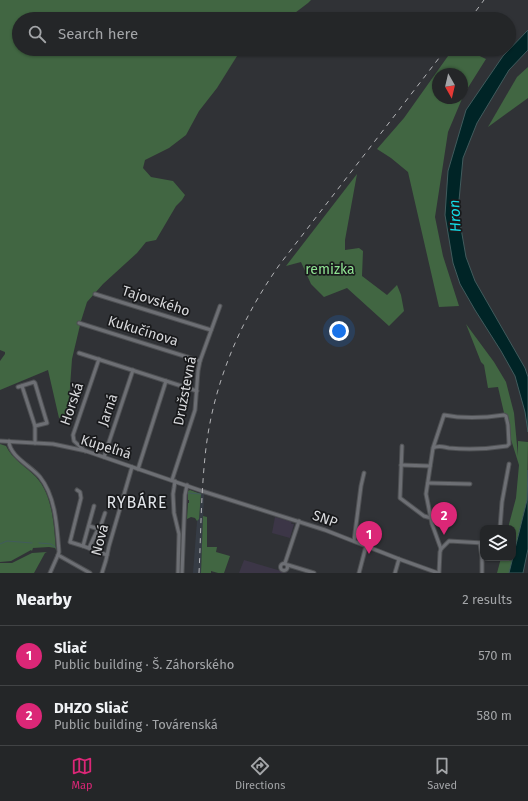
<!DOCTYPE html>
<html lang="en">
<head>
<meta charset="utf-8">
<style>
	body { margin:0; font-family:"Fira Sans",sans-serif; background:#2c2e30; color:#f1f3f6 }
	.controls { position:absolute; right:12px; bottom:12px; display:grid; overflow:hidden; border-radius:8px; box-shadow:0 1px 3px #0004 }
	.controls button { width:36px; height:36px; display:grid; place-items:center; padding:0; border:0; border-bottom:1px solid #414345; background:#242628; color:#f1f3f6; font:20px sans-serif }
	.compass { position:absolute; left:432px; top:68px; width:36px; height:36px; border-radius:50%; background:#242628; box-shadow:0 1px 3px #0004; rotate:172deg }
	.you { position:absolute; left:339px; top:331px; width:14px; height:14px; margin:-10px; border:3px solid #fff; border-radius:50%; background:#1a73e8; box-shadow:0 0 0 6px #1a73e833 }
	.badge { display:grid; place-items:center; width:26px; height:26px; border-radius:50%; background:#db2777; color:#fff; font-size:13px; font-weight:700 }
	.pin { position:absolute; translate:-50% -33px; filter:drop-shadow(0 1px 2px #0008) }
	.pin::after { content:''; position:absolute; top:21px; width:14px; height:12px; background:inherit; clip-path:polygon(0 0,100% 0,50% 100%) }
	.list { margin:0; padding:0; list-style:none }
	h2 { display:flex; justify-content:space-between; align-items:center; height:52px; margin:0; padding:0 16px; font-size:17px }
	h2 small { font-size:13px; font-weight:400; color:#a3a5a8 }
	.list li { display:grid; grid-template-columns:26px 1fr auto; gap:12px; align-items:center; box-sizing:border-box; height:60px; padding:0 16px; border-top:1px solid #414345 }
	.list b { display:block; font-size:15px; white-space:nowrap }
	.list p { margin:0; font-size:13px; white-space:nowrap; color:#a3a5a8 }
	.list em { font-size:13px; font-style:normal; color:#a3a5a8 }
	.icon { flex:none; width:22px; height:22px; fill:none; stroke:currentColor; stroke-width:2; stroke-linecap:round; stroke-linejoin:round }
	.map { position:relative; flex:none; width:528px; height:573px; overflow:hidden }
	.search { position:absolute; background:#242628; box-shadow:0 1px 3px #0004; left:12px; right:12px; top:12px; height:44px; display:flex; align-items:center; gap:10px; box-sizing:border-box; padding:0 14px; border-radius:22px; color:#a3a5a8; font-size:15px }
	.sheet { height:172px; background:#242628 }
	nav { display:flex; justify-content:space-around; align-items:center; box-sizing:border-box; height:56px; border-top:1px solid #414345; background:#242628; font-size:11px; color:#a3a5a8 }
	nav a { display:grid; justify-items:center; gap:2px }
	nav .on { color:#db2777 }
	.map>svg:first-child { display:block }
</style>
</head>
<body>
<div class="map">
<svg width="528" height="573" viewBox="0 0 528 573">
	<rect width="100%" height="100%" fill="#303236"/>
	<polygon fill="#363c45" points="201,494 204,494 201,573 193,573 197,521 199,518"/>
	<g fill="#3c3647">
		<polygon points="275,517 292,522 291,524 294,524 290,538 272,533"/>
		<polygon points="244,560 288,573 239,573"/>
	</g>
	<g fill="#416642" fill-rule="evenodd">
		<polygon points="0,0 311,0 308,3 287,19 19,19 19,49 253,49 245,54 237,56 217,88 199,111 186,135 169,148 145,160 143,168 151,177 173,181 185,195 182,200 176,206 156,240 146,242 137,253 103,284 87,302 81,321 72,359 68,415 59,418 48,370 0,390 0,393 0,361 5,354 5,352 0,350"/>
		<path d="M453,49H465L486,59L464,94L448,132L435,217L443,256L459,306L439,307L408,172L391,158L377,149L404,118ZM438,74H462V98H438Z"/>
		<polygon points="528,67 528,98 488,127 517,77"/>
		<polygon points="357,174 345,240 345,250 359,248 363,251 362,276 387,295 397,285 401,295 404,311 389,326 347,288 324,297 311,284 301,262 286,266"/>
		<polygon points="466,324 494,362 506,382 514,413 518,456 518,441 528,442 527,500 513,557 513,528 508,528 516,498 519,465 508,430 498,387 488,388 484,365 481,362"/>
		<path d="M0,444L6,446C12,459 25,466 36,477C53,495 54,527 56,550L55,548L49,547L33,548L32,551L31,550L11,561L0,562Z"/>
		<polygon points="190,490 201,494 199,519 197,521 195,518 191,517 187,519 188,503 189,503 189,500 188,500 188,491"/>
		<polygon points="203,516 207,517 207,547 217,547 216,552 230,556 224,573 218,573 211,571 211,573 201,573"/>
		<polygon points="47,552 45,553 34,573 0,573 0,563 12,563 32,553"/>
		<polygon points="501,558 513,558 509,573 497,573"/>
	</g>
	<g fill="#002426" stroke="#415b5d">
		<polygon points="528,30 528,50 509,70 477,123 463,158 458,211 466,257 475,281 525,368 528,377 528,432 525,412 515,376 501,351 475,310 460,284 453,263 445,215 448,171 466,110 503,56"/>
		<polygon points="528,470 528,549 523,573 509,573 527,500"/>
	</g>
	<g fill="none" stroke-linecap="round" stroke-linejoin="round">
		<g stroke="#415b5d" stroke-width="1">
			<polyline points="188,493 201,494"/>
			<polyline points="39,543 51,544 55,547"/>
			<polyline points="0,544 7,541 32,543"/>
		</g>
		<defs>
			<g id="minor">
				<polyline points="95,294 211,330"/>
				<polyline points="79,323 200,361"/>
				<polyline points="79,353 197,391"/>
				<polyline points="22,386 35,426 35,443"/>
				<polyline points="18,387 34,382 35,383 47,423 35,426"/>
				<polyline points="0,441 53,444 86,451 202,491 325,530 399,559 438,573"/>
				<path d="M9,441C9,456 31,466 40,477C56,497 57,528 59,552L58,555L50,573"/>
				<polyline points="402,446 400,498 424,516 431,518"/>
				<path d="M433,448C439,445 443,447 449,448C469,450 488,449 507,446L509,444L508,425L506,416L504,415C484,418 464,419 444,415L433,448L426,494L432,524L441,549"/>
				<polyline points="85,451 74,441 73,435 99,359"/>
				<polyline points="104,457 133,370"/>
				<polyline points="401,465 430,466"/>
				<polyline points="138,469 166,381"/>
				<polyline points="172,480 195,410 198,371 200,361 220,306"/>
				<polyline points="175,481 174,488 173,494 174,513 179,534 178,573"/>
				<polyline points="428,483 470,484"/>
				<polyline points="77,490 80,492 81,498 70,542 83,546"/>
				<polyline points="94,506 83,546 107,555"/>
				<polyline points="89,526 99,529"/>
				<polyline points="500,528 502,502 509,464"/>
				<polyline points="354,541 361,486 364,473"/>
				<polyline points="480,543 482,558 482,573"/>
				<polyline points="89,548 96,533 101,525 105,513"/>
				<polyline points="58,555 90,573"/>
				<polyline points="285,563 299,521"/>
				<circle cx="284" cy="567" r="3.5"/>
				<polyline points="288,565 314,573"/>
				<polyline points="102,573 106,560 109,546 132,467"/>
				<polyline points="182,573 185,495 187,485"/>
				<polyline points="359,573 366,546"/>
				<polyline points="395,573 399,559"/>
				<polyline points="439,573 440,552 441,549 449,541 483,543"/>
			</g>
		</defs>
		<use href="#minor" stroke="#4e5053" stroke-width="5"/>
		<use href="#minor" stroke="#6d6f74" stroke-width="3"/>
		<g stroke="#b3b4b7" stroke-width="1" stroke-dasharray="5 5" stroke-linecap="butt">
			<polyline points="470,19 484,0"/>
			<path d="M199,573C201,532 201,490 206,448C214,382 241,319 280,264L446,49"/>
		</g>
	</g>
	<g text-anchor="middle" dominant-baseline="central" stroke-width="3.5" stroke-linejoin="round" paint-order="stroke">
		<g font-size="14" fill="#8fe392" stroke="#191a1c">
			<text x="330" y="269">remizka</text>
		</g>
		<g font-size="14" fill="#d9dadd" stroke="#191a1c">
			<text transform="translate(156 301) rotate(18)">Tajovského</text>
			<text transform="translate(143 331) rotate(17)">Kukučínova</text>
			<text transform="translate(185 391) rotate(-79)">Družstevná</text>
			<text transform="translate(72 404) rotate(-71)">Horská</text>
			<text transform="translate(108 410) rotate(-71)">Jarná</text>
			<text transform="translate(106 447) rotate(17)">Kúpeľná</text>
			<text transform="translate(325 519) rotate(20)">SNP</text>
			<text transform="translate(100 540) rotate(-75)">Nová</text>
		</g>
		<g font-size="15" font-style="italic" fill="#13dee8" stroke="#191a1c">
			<text transform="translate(455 216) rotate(-93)">Hron</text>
		</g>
		<g font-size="16" letter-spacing="1" fill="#e1e4e9" stroke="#191a1c">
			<text x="137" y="502">RYBÁRE</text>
		</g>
	</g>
</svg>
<div class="controls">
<button><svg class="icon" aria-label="layers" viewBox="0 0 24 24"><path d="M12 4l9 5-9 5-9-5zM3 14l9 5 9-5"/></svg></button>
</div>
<svg class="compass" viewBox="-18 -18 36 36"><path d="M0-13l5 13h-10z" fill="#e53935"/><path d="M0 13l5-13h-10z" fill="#a3a5a8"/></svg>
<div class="you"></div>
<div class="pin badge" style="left:369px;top:554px">1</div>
<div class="pin badge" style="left:444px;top:535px">2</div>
<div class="search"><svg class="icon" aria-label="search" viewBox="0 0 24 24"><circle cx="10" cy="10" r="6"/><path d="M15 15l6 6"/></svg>Search here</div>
</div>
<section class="sheet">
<h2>Nearby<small>2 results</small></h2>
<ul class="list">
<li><span class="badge">1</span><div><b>Sliač</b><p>Public building · Š. Záhorského</p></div><em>570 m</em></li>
<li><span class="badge">2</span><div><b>DHZO Sliač</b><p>Public building · Továrenská</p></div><em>580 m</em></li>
</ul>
</section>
<nav>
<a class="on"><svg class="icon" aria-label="map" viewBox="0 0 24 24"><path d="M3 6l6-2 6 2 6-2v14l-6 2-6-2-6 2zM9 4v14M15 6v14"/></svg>Map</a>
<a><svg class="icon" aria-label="directions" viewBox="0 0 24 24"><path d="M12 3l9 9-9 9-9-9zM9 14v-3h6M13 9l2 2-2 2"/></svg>Directions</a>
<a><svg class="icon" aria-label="saved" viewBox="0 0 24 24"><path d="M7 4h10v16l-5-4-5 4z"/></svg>Saved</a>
</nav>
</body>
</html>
